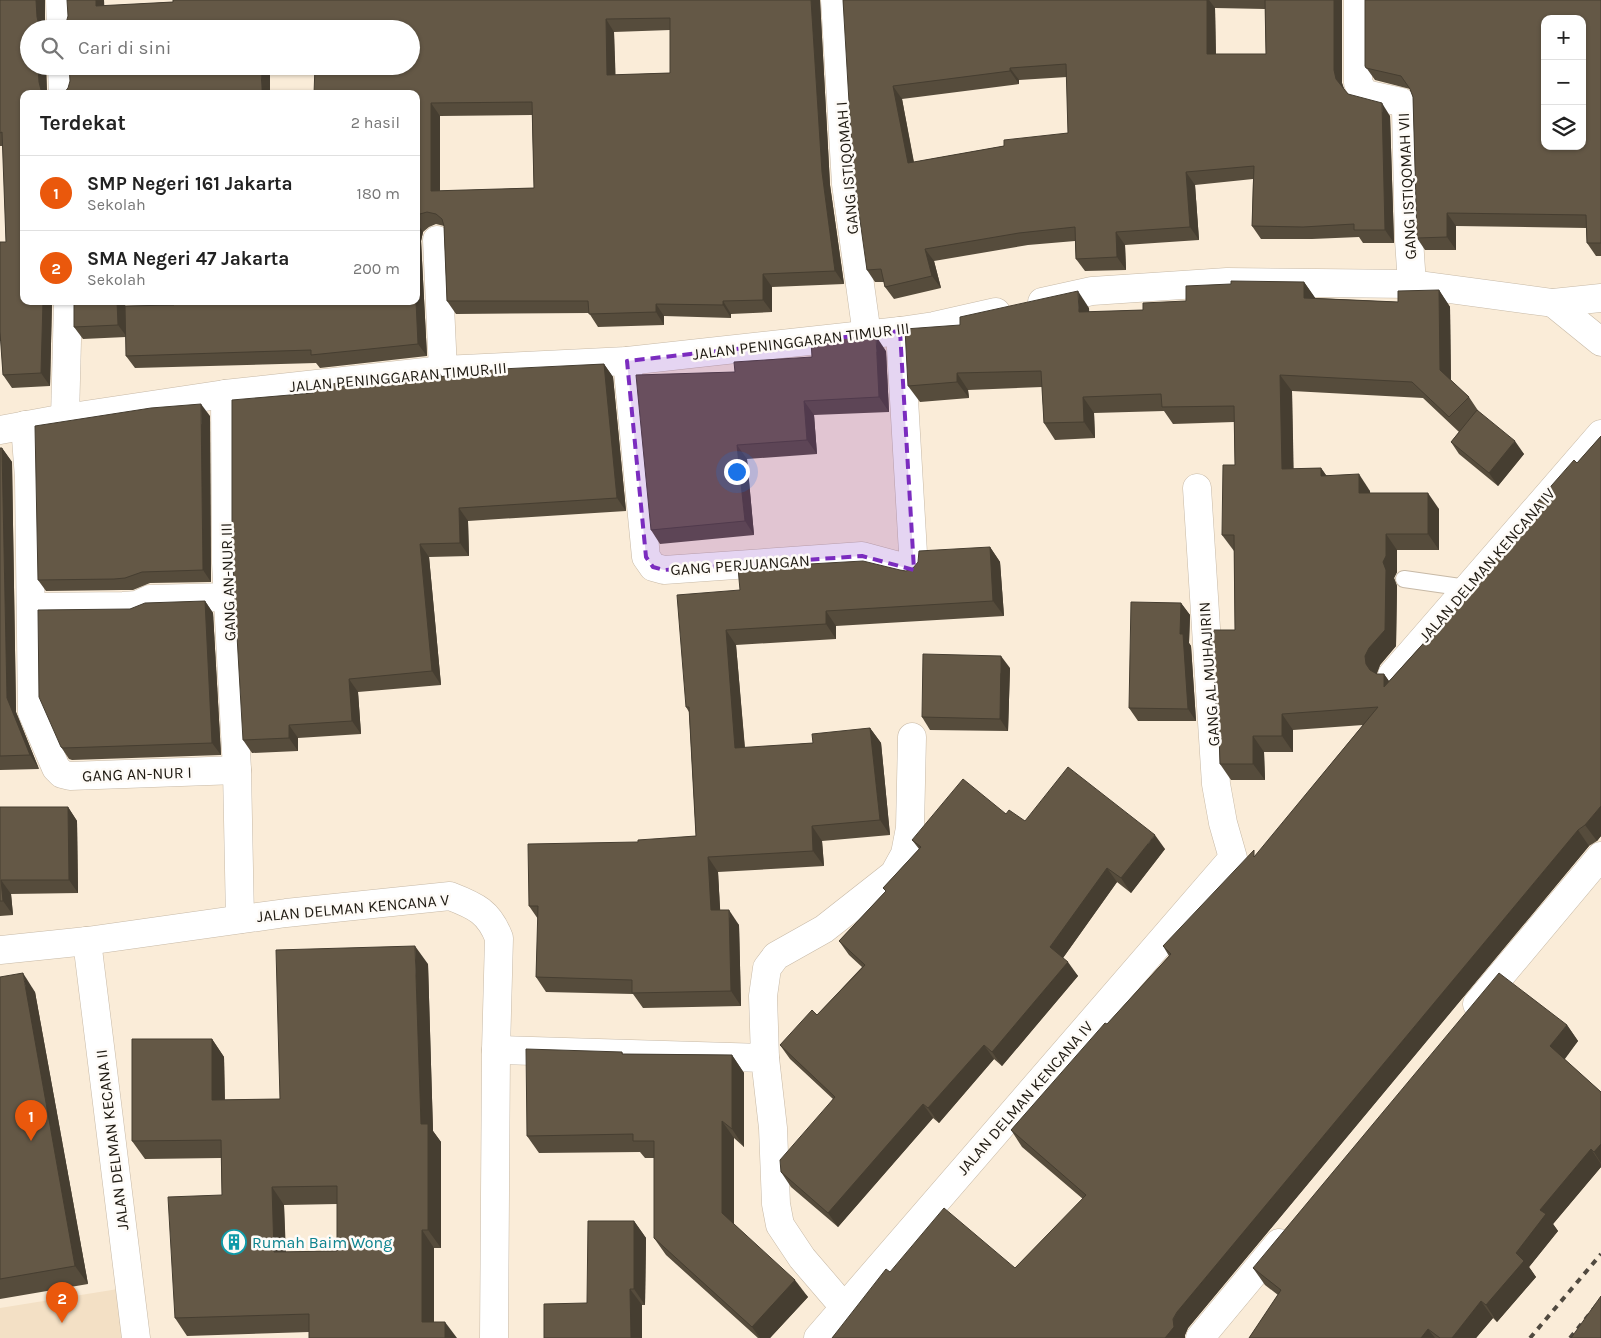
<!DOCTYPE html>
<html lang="id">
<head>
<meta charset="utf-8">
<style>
	body { margin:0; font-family:Karla,sans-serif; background:#f2f2f2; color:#222 }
	.controls { position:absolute; right:15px; top:15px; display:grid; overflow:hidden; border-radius:10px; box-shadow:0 1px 4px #0004 }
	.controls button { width:45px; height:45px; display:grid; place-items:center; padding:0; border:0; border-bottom:1px solid #e0e0e0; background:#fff; color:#222; font:25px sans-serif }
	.you { position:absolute; left:736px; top:471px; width:18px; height:18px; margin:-12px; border:4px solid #fff; border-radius:50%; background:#1a73e8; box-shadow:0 0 0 8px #1a73e833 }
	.badge { display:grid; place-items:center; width:32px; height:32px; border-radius:50%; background:#ea580c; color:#fff; font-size:16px; font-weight:700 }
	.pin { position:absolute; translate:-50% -41px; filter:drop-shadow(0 1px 2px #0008) }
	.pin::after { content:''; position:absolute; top:26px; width:18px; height:15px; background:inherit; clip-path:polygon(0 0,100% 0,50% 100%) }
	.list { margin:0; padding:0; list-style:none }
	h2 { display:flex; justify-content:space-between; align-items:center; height:65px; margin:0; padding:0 20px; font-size:21px }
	h2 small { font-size:16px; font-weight:400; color:#767676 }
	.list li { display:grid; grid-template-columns:32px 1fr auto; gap:15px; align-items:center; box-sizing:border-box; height:75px; padding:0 20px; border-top:1px solid #e0e0e0 }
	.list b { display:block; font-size:19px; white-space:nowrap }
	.list p { margin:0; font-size:16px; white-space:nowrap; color:#767676 }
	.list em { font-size:16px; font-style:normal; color:#767676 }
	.icon { flex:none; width:28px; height:28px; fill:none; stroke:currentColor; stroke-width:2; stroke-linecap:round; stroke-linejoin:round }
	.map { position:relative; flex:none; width:1601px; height:1338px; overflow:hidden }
	.search { position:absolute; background:#fff; box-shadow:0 1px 4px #0004; left:20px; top:20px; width:400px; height:55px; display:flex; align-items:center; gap:12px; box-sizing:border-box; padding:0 18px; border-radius:28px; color:#767676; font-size:19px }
	.panel { position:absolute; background:#fff; box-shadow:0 1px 4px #0004; left:20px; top:90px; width:400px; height:215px; border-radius:10px }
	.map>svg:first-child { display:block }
</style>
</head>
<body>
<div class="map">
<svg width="1601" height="1338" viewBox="0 0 1601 1338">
	<rect width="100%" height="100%" fill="#faecd8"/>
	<polygon fill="#f3e0c5" points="118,1289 126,1338 0,1338 0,1308"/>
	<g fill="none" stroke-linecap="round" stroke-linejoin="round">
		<defs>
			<polyline id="service" points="1404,579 1467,588"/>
			<g id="minor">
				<polyline points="60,0 61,29"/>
				<polyline points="835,0 846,184 867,335"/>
				<polyline points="1358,0 1358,83 1365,94 1401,102 1406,110 1409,240 1412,284"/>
				<polyline points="62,66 63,94"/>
				<polyline points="437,240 443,370"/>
				<polyline points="1042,302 1092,291 1227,282 1412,284 1553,303 1601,298"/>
				<polyline points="1553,303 1601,342"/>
				<polyline points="627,361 646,557 653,567 664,570 862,556 914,570 900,331"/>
				<polyline points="225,394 226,563 237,770 240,919"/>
				<polyline points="65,418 68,301"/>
				<polyline points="25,425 29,478 32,712 56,768 62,774 70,776 237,770"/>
				<polyline points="0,430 65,418 225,394 443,370 627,361 900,331 934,326 996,312"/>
				<polyline points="31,607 123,606 137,605 150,599 227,597"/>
				<polyline points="1392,675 1601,434"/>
				<polyline points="87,941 136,1338"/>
				<path d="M0,950L87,941L286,913L450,896C476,906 489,912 499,938L496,1050L494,1338"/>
				<polyline points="1477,1004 1601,856"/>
				<polyline points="496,1050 765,1058 773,1128 776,1204 780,1225 802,1258 844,1307"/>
				<polyline points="765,1058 763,996 767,968 776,956 824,929 894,874 905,854 910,828 912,737"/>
				<polyline points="818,1338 1233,858 1223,823 1216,784 1197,488"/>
				<polyline points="1200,1338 1279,1243"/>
			</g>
		</defs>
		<use href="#service" stroke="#c7b9a6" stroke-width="18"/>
		<use href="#minor" stroke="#c7b9a6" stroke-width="29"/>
		<use href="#service" stroke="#fff" stroke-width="16"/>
		<use href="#minor" stroke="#fff" stroke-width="28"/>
		<g stroke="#50493f" stroke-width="4" stroke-dasharray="6 6" stroke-linecap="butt">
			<polyline points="1530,1338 1601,1254"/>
			<polyline points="1570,1338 1601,1300"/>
		</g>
	</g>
	<g fill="#564c3c" fill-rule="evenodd">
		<polygon points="0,0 45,0 45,29 29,66 46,66 47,94 24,301 52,301 50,386 12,388 3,375 1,341 0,341 0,242 6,242 3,146 0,146"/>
		<path d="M173,0H820L830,185L844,284L772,287V312L731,314V318L664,316V325L598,327L589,313L456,314L447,301L444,226L436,224L429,227L423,232L421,241L427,356L320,368L316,363L135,368L126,356V337L83,339L74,327V301H125V306L416,301V94L411,29L104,6L173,2ZM670,30V73L615,75L614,32ZM532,115L534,188L440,191V116Z"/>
		<path d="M843,0H1342V83L1344,90L1348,94L1390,116L1394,243H1363L1359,237L1312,239H1261L1252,226L1253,179L1195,185L1199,240L1125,245L1126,270L1085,271L1076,259L1075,241L1028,245L934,261L941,288L894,299L885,287L884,282H875L867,270ZM1215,8L1265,9L1266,54H1216ZM1067,77L1068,133L1004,146L914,162L902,99L1019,84V80Z"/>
		<polygon points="1601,0 1601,256 1596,256 1587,243 1586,228 1456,226 1456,250 1425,250 1417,238 1413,97 1411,91 1410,89 1375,80 1365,66"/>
		<polygon points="1304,282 1315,298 1398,302 1439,290 1450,307 1451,381 1469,397 1479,412 1524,454 1498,486 1459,454 1451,442 1459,432 1423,398 1292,391 1293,469 1321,468 1326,475 1370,491 1370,493 1439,509 1439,550 1397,550 1397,572 1394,578 1397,586 1396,646 1380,665 1377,673 1377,674 1384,674 1389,681 1476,585 1475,582 1534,516 1530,510 1577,463 1601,436 1601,836 1597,841 1589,846 1188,1328 1185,1335 1185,1338 832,1338 890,1272 1015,1268 1083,1199 1022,1147 1011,1130 1169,956 1163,946 1257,854 1363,725 1293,730 1293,752 1264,752 1265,780 1231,780 1220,764 1218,708 1216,705 1235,630 1234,551 1222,535 1235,465 1234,422 1173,424 1164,411 1094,413 1095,438 1055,440 1044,423 1042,387 968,390 969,398 920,402 908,386 960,325 1089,308 1089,312 1143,310 1186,301"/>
		<polygon points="886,351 889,412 814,415 817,454 747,459 754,535 660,544 651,530 735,372 812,357"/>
		<polygon points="604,364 613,377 626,511 468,521 469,556 429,557 441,685 358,692 361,734 298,738 298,751 252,753 243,740 313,393 439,372 442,376"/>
		<polygon points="210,416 211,582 150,583 133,590 122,590 46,591 38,580"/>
		<polygon points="0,448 2,448 12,462 16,712 39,769 0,770"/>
		<polygon points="990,547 1000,562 1004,616 836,626 836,639 736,645 745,748 813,743 870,728 881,743 890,835 822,841 824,866 718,872 720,910 739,925 741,1006 643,1008 633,994 546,992 536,977 538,919 529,906 638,842 696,836 689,712 686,707 740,590 900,570 906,571"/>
		<polygon points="205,601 213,613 221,755 72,760 69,759 61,747 130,609"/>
		<polygon points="1181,603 1190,615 1189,643 1191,646 1196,721 1138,721 1129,708"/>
		<polygon points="1010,668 1008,731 930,730 922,717"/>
		<polygon points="0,807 68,807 77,821 78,893 11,894 13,915 0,916"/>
		<polygon points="1006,814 1025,821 1165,849 1131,893 1117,882 1063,958 1078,976 1002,1066 994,1059 939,1123 933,1118 838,1227 791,1187 781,1172 833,1099 790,1059 780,1045 817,1015 862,967 849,955 839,941 886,891 883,888 919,849 912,840"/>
		<path d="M428,964L433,1131L441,1142V1248H434L309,1332L187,1336L175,1318L222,1195L221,1158L145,1159L132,1141L212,1039L224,1057L225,1100L280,1099ZM337,1204V1251L286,1252L284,1205Z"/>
		<polygon points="0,977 35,992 88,1284 0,1299"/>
		<polygon points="1567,1025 1578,1041 1564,1059 1601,1092 1601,1167 1553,1224 1558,1231 1529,1267 1536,1277 1497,1322 1493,1318 1476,1338 1249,1338 1278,1295 1265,1285 1253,1268"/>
		<polygon points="622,1052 623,1054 732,1055 744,1073 744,1147 734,1138 734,1224 808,1297 770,1338 758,1338 666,1255 654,1238 654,1158 645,1158 640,1152 539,1153 527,1136"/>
		<polygon points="634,1221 646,1238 645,1305 642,1305 642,1338 544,1338 587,1303"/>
	</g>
	<g fill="#463e31">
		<polygon points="36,0 45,0 45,29 42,29 39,25 37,17"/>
		<polygon points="96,0 104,0 105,19 96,6"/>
		<polygon points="811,0 820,0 830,185 844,284 835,271 822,172"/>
		<polygon points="1207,0 1209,0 1215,8 1216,67 1207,54"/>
		<polygon points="1334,0 1342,0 1342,83 1345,91 1336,79 1334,70"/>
		<polygon points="606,19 614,32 616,87 607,75"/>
		<polygon points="38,66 46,66 47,94 44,94 41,90 39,82"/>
		<polygon points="261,66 270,66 270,94 262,94"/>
		<polygon points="1010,68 1019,80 1019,84 1010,71"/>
		<polygon points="893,86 902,99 916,175 908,163"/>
		<polygon points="431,103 440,116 440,204 431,191"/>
		<polygon points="1382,103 1390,116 1394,243 1385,230"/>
		<polygon points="1186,172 1195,185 1199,240 1190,227"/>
		<polygon points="1447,213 1456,226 1456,250 1447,237"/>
		<polygon points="416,222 423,232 421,241 427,356 418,344 416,301"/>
		<polygon points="1116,232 1125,245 1126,270 1117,257"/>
		<polygon points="925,249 934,261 941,288 932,276"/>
		<polygon points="763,274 772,287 772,312 763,300"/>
		<polygon points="1304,282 1316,299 1304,298"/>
		<polygon points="1439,290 1450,307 1451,387 1440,370"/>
		<polygon points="1078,291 1089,308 1090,329 1079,312"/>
		<polygon points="43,301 52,301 50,386 41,373"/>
		<polygon points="117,301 125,301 127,337 118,325"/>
		<polygon points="723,301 731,314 731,318 723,305"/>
		<polygon points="656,304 664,316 664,325 656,312"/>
		<polygon points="876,336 886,351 889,412 879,397"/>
		<polygon points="604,364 613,377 626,511 617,498"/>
		<polygon points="957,373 968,390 969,398 957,382"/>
		<polygon points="1280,375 1292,391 1294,485 1282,469"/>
		<polygon points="1083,397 1094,413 1095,438 1084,422"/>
		<polygon points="804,401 814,415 817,454 807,440"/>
		<polygon points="201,404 210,416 211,582 203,570"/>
		<polygon points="1515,441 1524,454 1498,486 1489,473"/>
		<polygon points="737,445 747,459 754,535 745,521"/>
		<polygon points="2,448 12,462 16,712 39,769 30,755 7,698"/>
		<polygon points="1321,468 1332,484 1321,476"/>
		<polygon points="1359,474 1370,491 1371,509 1359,493"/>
		<polygon points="1428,493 1439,509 1439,550 1428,534"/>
		<polygon points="459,508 468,521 469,556 460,543"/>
		<polygon points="1386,534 1397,550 1397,572 1394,578 1397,586 1396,646 1380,665 1377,673 1377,681 1366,664 1365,656"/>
		<polygon points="420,544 429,557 441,685 432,671"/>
		<polygon points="990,547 1000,562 1004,616 993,601"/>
		<polygon points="205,601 213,613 221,755 212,743"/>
		<polygon points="1181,603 1190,615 1189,643 1191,646 1196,721 1188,709 1180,634"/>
		<polygon points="826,611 836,626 836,639 826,624"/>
		<polygon points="726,630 736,645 746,763 735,748"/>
		<polygon points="1001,656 1010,668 1008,731 1000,719"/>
		<polygon points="1384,674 1395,690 1384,687"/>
		<polygon points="349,679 358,692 361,734 352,721"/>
		<polygon points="1282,714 1293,730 1293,752 1282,736"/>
		<polygon points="289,725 298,738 298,751 289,738"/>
		<polygon points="870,728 881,743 890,835 880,820"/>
		<polygon points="1253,736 1264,752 1265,780 1253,764"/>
		<polygon points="1601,806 1601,836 1597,841 1585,825"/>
		<polygon points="68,807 77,821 78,893 69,880"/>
		<polygon points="812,826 822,841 824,866 813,851"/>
		<polygon points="1578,830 1589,846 1188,1328 1185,1335 1185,1338 1165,1338 1177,1312"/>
		<polygon points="1155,835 1165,849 1131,893 1121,878"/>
		<polygon points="708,857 718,872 721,925 711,910"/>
		<polygon points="1107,868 1117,882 1060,962 1050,947"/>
		<polygon points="1,880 11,894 13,915 3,901"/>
		<polygon points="729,910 739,925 741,1006 731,991"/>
		<polygon points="415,946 428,964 433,1131 441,1142 441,1248 428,1230 421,1124"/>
		<polygon points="1068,962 1078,976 1002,1066 992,1052"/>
		<polygon points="23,973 35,992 88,1284 75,1266"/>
		<polygon points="1567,1025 1578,1041 1562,1063 1550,1046"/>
		<polygon points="212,1039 224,1057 225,1118 212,1100"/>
		<polygon points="984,1045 994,1059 939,1123 928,1108"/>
		<polygon points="732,1055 744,1073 744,1147 732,1129"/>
		<polygon points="923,1104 933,1118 838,1227 828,1213"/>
		<polygon points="722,1121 734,1138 734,1231 722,1213"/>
		<polygon points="1601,1144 1601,1163 1594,1152"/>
		<polygon points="1591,1149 1601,1164 1601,1167 1553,1224 1558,1231 1529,1267 1536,1277 1497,1322 1486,1305 1540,1210"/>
		<polygon points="272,1187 284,1205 286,1270 274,1252"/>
		<polygon points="634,1221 646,1238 645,1305 634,1289"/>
		<polygon points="422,1230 434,1248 434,1338 422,1322"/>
		<polygon points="795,1280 808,1297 770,1338 760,1338 752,1327"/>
		<polygon points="630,1289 642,1305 642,1338 631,1338"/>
		<polygon points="1481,1301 1493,1318 1476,1338 1452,1338"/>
		<polygon points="445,1322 457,1338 445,1338"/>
		<polygon points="1428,1329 1435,1338 1421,1338"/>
	</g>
	<g fill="#645846" stroke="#463e31" fill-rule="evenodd">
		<polygon points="0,0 36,0 37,17 39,25 43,29 29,29 29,66 38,66 39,82 41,90 45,94 24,94 24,301 43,301 41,373 3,375 0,332 0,242 6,242 2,132 0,133"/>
		<path d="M67,0H96V6L173,2V0H811L822,172L835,271L763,274V300L723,301V305L656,304V312L589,314L588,301H447L444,226L442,219L436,214L427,212L420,214L416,218V94H314L315,66H411V29H61L66,23L68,16ZM670,18V73L607,75L606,19ZM532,102L534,188L431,191V103Z"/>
		<path d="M843,0H1207V54H1266L1265,0H1334V70L1336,79L1348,94L1382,103L1385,230H1354V224L1303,227L1252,226L1254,166L1186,172L1190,227L1116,232L1117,257L1076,259L1075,227L1019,233L925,249L932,276L885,287L881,269L867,270L853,170ZM1066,64L1068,133L1004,140V146L908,163L893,86L1010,71V68Z"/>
		<path d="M1365,0H1601V243H1587L1586,215L1447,213V237L1417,238L1413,97L1410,89L1401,76L1366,68L1365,66ZM1545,19H1582V146H1545Z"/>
		<polygon points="69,66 261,66 262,94 63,94 68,88 70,81"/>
		<polygon points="1231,281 1304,282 1304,298 1398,302 1398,291 1439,290 1440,370 1469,397 1449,417 1412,382 1280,375 1282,469 1321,468 1321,476 1359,474 1359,493 1428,493 1428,534 1386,534 1386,556 1383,562 1386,570 1385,630 1369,648 1365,656 1366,664 1370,670 1377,674 1384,674 1384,687 1477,584 1475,582 1535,514 1530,510 1574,460 1577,463 1601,436 1601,806 1585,825 1578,830 1177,1312 1173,1319 1174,1327 1165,1338 832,1338 886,1269 890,1272 944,1208 1015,1268 1086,1195 1011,1130 1105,1023 1107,1024 1171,954 1163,946 1254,850 1254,857 1378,707 1282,714 1282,736 1253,736 1253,764 1220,764 1218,705 1216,705 1211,630 1235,630 1234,535 1222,535 1223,465 1235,465 1234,406 1162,407 1161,394 1083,397 1084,422 1044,423 1041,371 957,373 957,382 908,386 905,329 960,325 960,317 1078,291 1079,312 1143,310 1143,303 1186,301 1186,286 1231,284"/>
		<polygon points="74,301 117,301 118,325 74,327"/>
		<polygon points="174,301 416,301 418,344 311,355 311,350 126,356 125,306 174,305"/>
		<polygon points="876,336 879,397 804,401 807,440 737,445 745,521 651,530 636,375 735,372 734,362 812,357 811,341"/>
		<polygon points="604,364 617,498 459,508 460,543 420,544 432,671 349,679 352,721 289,725 289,738 243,740 232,549 232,400 313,393 313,386 435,373 439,372 439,377 501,369"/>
		<polygon points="201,404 203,570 142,572 125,578 114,579 38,580 35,426 151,408"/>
		<polygon points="1477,410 1515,441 1489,473 1451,442"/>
		<polygon points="0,448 2,448 7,698 30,755 0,756"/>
		<polygon points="990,547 993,601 826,611 826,624 726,630 735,748 813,743 812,734 870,728 880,820 812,826 813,851 708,857 711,910 729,910 731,991 632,993 632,980 536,977 538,906 529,906 528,844 638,842 638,840 696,836 689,707 686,707 677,595 740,590 738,568 863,561 900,570 906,571 913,568 918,562 919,551"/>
		<polygon points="205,601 212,743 63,748 61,747 39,697 38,610 130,609 145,603"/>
		<polygon points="1131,602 1181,603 1180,634 1183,634 1188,709 1129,708"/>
		<polygon points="923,654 1001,656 1000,719 922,717"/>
		<polygon points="1068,767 1155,835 1121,878 1107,868 1050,947 1068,962 992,1052 984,1045 928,1108 923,1104 828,1213 781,1172 780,1160 835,1097 780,1045 812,1010 817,1015 865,965 839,941 886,891 883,888 921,847 912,840 963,779 1006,814 1009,810 1025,821"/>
		<polygon points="0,807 68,807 69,880 1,880 3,901 0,901"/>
		<path d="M415,946L421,1124H428V1230H422V1322H445V1338H309V1314L175,1318L168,1197L222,1195L221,1140L132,1141V1039H212V1100L280,1099L276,950ZM337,1186V1251L274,1252L272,1187Z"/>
		<polygon points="23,973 75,1266 0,1279 0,977"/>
		<polygon points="1499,973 1567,1025 1550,1046 1601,1092 1601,1144 1594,1152 1591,1149 1540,1210 1546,1214 1516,1253 1524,1261 1486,1305 1481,1301 1452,1338 1440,1338 1428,1329 1421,1338 1249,1338 1281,1290 1253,1268"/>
		<polygon points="526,1049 622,1052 622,1054 732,1055 732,1129 722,1121 722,1213 795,1280 752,1327 654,1238 654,1141 633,1141 633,1134 527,1136"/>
		<polygon points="588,1221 634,1221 634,1289 630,1289 631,1338 544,1338 544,1304 587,1303"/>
		<polygon points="1601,1296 1601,1338 1571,1338"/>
	</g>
	<path fill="#7b2cbf" fill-opacity="0.2" stroke="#7b2cbf" stroke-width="4" stroke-dasharray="10 6" stroke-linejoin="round" d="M900,331L914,570L862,556L664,570L653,567L646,557L627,361Z"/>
	<defs>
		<symbol id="building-ring" viewBox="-11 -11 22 22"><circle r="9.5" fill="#fefbf7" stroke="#0f9aa8" stroke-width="1.5"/><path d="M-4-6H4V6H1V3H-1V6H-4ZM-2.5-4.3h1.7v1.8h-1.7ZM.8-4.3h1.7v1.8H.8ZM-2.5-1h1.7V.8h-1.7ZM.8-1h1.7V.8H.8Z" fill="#0f9aa8"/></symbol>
	</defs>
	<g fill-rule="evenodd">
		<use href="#building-ring" x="220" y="1228" width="28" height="28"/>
	</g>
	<g text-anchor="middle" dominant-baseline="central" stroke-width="5" stroke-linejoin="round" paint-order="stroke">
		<g font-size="16" fill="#201b13" stroke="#fefbf7">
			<text transform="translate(847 168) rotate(-95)">GANG ISTIQOMAH I</text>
			<text transform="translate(1407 186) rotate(-93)">GANG ISTIQOMAH VII</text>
			<text transform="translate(801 341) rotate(-7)">JALAN PENINGGARAN TIMUR III</text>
			<text transform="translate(398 377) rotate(-5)">JALAN PENINGGARAN TIMUR III</text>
			<text transform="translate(740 565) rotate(-4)">GANG PERJUANGAN</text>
			<text transform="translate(1487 565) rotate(-49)">JALAN DELMAN KENCANA IV</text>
			<text transform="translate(228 582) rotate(-92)">GANG AN-NUR III</text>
			<text transform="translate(1209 674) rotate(-94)">GANG AL MUHAJIRIN</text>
			<text transform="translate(137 774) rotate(-2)">GANG AN-NUR I</text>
			<text transform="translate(353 908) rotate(-5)">JALAN DELMAN KENCANA V</text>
			<text transform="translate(1025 1098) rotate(-49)">JALAN DELMAN KENCANA IV</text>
			<text transform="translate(112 1140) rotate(-97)">JALAN DELMAN KECANA II</text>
		</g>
		<g font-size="16" fill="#0d838f" stroke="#fefbf7" text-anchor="start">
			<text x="252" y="1242">Rumah Baim Wong</text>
		</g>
	</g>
</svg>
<div class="controls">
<button>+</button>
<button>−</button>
<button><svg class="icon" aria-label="layers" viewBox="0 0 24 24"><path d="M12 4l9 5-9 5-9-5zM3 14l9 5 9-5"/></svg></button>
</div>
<div class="you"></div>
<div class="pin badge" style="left:31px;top:1141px">1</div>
<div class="pin badge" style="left:62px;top:1323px">2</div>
<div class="search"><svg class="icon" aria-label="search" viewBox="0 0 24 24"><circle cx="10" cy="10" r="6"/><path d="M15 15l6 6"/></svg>Cari di sini</div>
<section class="panel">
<h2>Terdekat<small>2 hasil</small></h2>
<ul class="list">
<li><span class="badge">1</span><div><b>SMP Negeri 161 Jakarta</b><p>Sekolah</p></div><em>180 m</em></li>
<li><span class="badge">2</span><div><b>SMA Negeri 47 Jakarta</b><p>Sekolah</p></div><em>200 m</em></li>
</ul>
</section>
</div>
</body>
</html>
